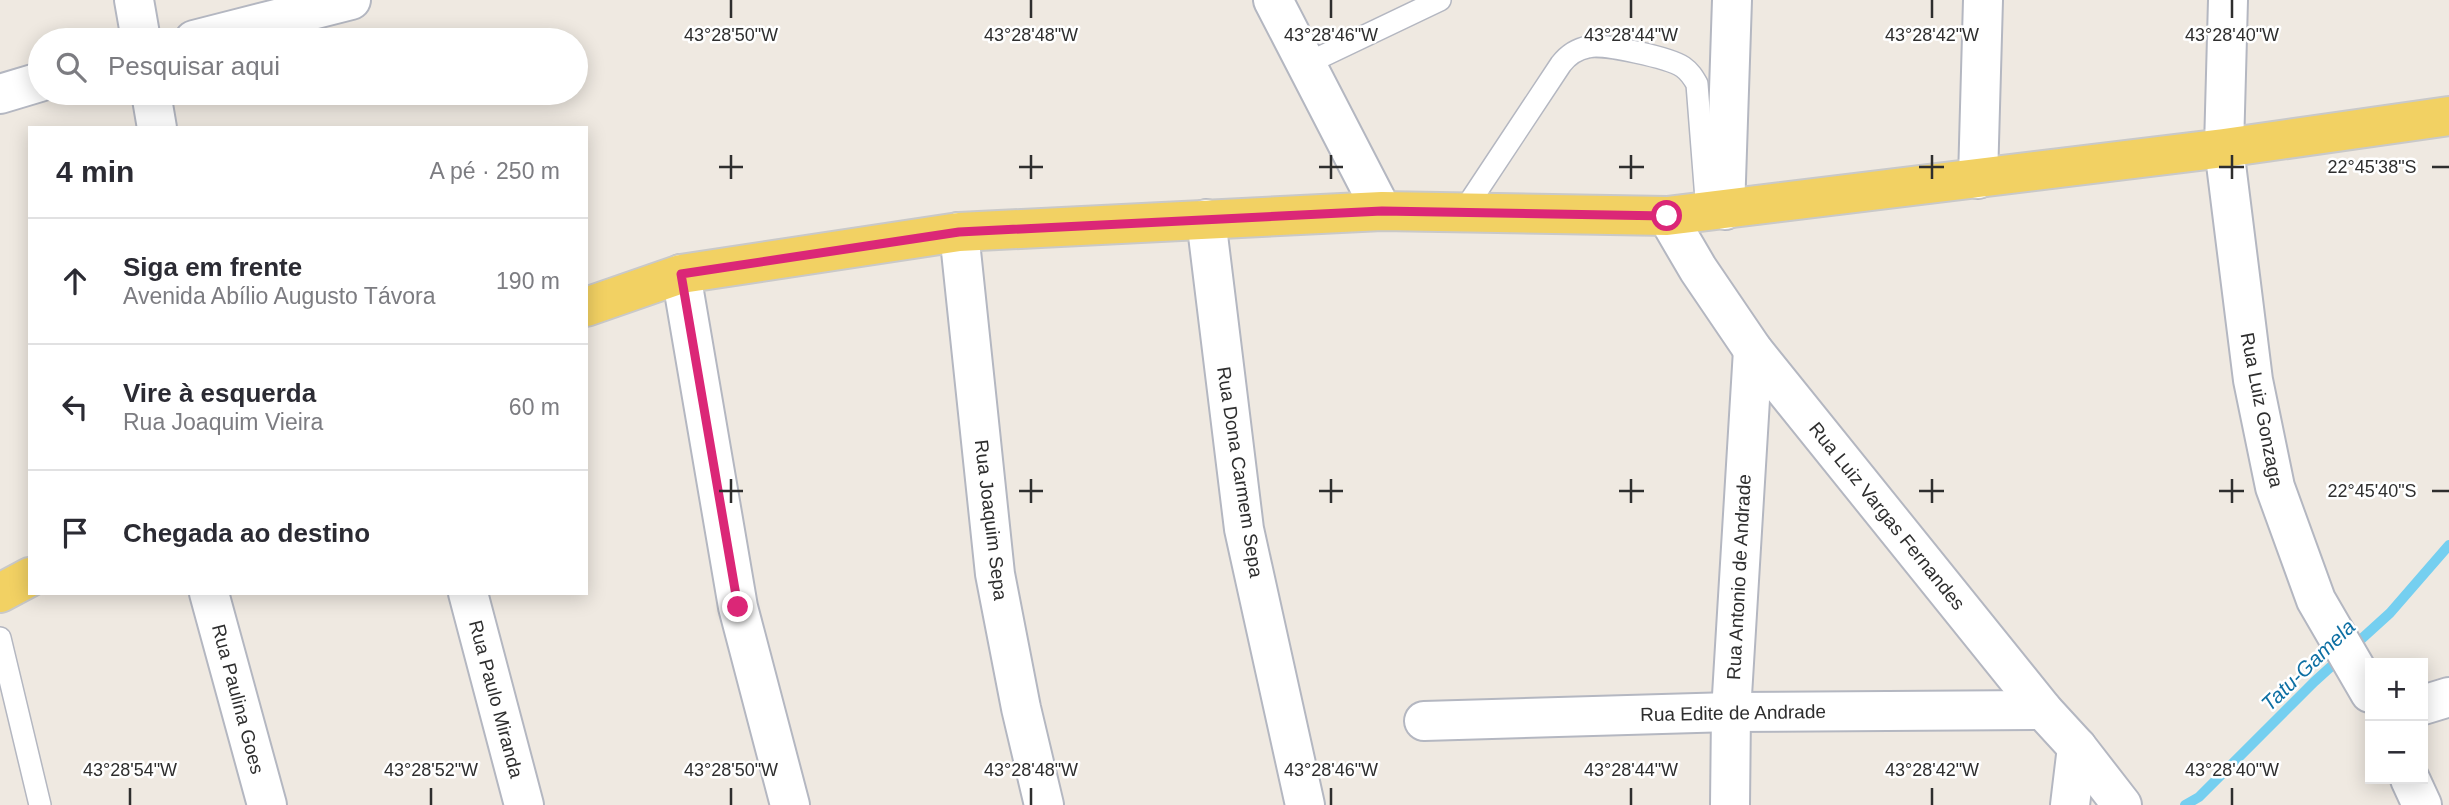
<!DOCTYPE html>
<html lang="pt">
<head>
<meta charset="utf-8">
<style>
	body { margin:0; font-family:Arial,sans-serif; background:#f2f2f3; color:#2b2b33 }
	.controls { position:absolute; right:21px; bottom:21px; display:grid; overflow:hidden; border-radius:0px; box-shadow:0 4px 18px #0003 }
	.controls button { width:63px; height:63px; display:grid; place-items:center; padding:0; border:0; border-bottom:2px solid #e1e1e2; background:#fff; color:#2b2b33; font:35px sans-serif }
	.stop { position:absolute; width:21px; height:21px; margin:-16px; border:5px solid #db2777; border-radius:50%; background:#fff }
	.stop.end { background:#db2777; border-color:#fff; box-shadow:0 2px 7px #0008 }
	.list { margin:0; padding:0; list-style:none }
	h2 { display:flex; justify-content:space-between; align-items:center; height:91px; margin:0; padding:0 28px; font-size:30px }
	h2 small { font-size:23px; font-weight:400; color:#7c7c81 }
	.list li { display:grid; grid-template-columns:46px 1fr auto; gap:21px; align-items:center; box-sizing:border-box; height:126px; padding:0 28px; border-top:2px solid #e1e1e2 }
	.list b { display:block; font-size:26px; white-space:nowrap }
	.list p { margin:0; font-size:23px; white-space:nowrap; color:#7c7c81 }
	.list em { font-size:23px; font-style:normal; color:#7c7c81 }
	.icon { flex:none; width:38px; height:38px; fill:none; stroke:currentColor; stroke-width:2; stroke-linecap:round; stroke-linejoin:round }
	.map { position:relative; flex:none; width:2449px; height:805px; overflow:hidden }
	.search { position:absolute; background:#fff; box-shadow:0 4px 18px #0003; left:28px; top:28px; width:560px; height:77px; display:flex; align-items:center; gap:18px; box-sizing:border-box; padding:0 24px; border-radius:38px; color:#7c7c81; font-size:26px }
	.panel { position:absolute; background:#fff; box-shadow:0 4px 18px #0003; left:28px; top:126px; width:560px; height:469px; border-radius:0px }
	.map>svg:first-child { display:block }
</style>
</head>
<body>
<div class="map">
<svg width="2449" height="805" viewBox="0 0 2449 805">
	<rect width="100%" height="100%" fill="#efe9e1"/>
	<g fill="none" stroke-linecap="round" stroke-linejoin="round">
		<polyline stroke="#75cff0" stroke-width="10" points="2185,805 2199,797 2314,682 2390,613 2449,545"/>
		<defs>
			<g id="lane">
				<polyline points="1306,64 1440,0"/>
				<path d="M1463,212L1561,64C1568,55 1577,49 1588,47C1603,43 1670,58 1683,67C1690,72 1693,77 1697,84L1707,212"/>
				<polyline points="0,638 40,805"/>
			</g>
			<g id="street">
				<polyline points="134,0 141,40"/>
				<polyline points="2228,0 2224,148 2253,380 2275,487 2316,600 2370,693"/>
				<polyline points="194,40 351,0"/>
				<polyline points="151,93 157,128"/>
				<polyline points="0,94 40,82"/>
				<polyline points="1978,179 1983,0"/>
				<polyline points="1725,210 1732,0"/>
				<polyline points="1667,216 1698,269 1753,350 2043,710 2077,747 2122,805"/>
				<polyline points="1206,219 1244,529 1305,805"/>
				<polyline points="959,232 995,574 1021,708 1044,805"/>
				<polyline points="681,274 738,607 790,805"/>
				<polyline points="209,593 267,805"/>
				<polyline points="468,593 524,805"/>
				<polyline points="2423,705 2449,697"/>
				<polyline points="1424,721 1731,712 2043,710"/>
				<polyline points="2410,779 2422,805"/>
				<polyline points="1730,805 1731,712 1753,350"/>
				<polyline points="2070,805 2077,747"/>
			</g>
			<polyline id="secondary" points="1273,0 1382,211"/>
			<g id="primary">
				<polyline points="586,307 681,274 959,232 1382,211 1667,216 2224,148 2449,116"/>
				<polyline points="0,593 30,577"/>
			</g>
		</defs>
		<use href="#lane" stroke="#b4b7c1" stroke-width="24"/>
		<use href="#street" stroke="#b4b7c1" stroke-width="42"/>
		<use href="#secondary" stroke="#b4b7c1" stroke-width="42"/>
		<use href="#primary" stroke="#c9c9c9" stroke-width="42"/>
		<use href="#lane" stroke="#fff" stroke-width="21"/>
		<use href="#street" stroke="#fff" stroke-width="38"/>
		<use href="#secondary" stroke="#fff" stroke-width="38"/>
		<use href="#primary" stroke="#f2d163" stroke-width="38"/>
	</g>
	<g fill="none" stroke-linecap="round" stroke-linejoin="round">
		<polyline stroke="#db2777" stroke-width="9" points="738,607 681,274 959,232 1382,211 1667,216"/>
	</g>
	<path fill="none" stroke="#2e2e2e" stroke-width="2.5" d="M731,0V18M1031,0V18M1331,0V18M1631,0V18M1932,0V18M2232,0V18M731,155V179M1031,155V179M1331,155V179M1631,155V179M1932,155V179M2232,155V179M719,167H743M1019,167H1043M1319,167H1343M1619,167H1644M1919,167H1944M2219,167H2244M2432,167H2449M731,479V503M1031,479V503M1331,479V503M1631,479V503M1932,479V503M2232,479V503M719,491H743M1019,491H1043M1319,491H1343M1619,491H1644M1919,491H1944M2219,491H2244M2432,491H2449M130,788V805M431,788V805M731,788V805M1031,788V805M1331,788V805M1631,788V805M1932,788V805M2232,788V805"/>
	<g text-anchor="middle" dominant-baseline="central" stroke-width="5" stroke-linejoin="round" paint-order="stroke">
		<g font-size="19" fill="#2e2e2e" stroke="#fff">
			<text transform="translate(2262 410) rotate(79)">Rua Luiz Gonzaga</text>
			<text transform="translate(1240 472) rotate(81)">Rua Dona Carmem Sepa</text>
			<text transform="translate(1887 516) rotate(51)">Rua Luiz Vargas Fernandes</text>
			<text transform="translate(991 520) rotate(83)">Rua Joaquim Sepa</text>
			<text transform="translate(1739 577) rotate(-87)">Rua Antonio de Andrade</text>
			<text transform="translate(238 699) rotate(75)">Rua Paulina Goes</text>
			<text transform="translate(496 699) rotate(75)">Rua Paulo Miranda</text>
			<text transform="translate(1733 713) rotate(-1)">Rua Edite de Andrade</text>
		</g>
		<g font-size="21" font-style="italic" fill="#0d6fa3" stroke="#fff">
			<text transform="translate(2308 665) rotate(-44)">Tatu-Gamela</text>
		</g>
	</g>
	<g font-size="18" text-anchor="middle" fill="#2e2e2e" stroke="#fff" stroke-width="5" stroke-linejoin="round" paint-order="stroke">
		<text x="731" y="41">43°28'50"W</text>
		<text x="1031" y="41">43°28'48"W</text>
		<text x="1331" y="41">43°28'46"W</text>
		<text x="1631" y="41">43°28'44"W</text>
		<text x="1932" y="41">43°28'42"W</text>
		<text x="2232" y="41">43°28'40"W</text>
		<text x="2372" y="173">22°45'38"S</text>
		<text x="2372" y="497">22°45'40"S</text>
		<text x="130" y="776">43°28'54"W</text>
		<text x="431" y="776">43°28'52"W</text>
		<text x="731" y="776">43°28'50"W</text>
		<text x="1031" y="776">43°28'48"W</text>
		<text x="1331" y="776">43°28'46"W</text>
		<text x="1631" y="776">43°28'44"W</text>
		<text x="1932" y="776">43°28'42"W</text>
		<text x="2232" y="776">43°28'40"W</text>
	</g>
</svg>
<div class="controls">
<button>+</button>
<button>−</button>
</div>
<div class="stop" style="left:1667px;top:216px"></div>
<div class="stop end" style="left:738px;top:607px"></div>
<div class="search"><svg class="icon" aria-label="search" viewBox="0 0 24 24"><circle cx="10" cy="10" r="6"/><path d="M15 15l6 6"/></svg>Pesquisar aqui</div>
<section class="panel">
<h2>4 min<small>A pé · 250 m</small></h2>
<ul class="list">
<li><svg class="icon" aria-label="ahead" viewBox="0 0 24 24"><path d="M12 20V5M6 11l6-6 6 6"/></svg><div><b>Siga em frente</b><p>Avenida Abílio Augusto Távora</p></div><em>190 m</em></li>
<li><svg class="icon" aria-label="left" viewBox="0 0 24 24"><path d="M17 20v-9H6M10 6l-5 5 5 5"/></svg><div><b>Vire à esquerda</b><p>Rua Joaquim Vieira</p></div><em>60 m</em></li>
<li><svg class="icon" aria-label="arrive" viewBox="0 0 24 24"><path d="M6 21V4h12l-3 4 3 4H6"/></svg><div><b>Chegada ao destino</b></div></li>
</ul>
</section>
</div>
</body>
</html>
